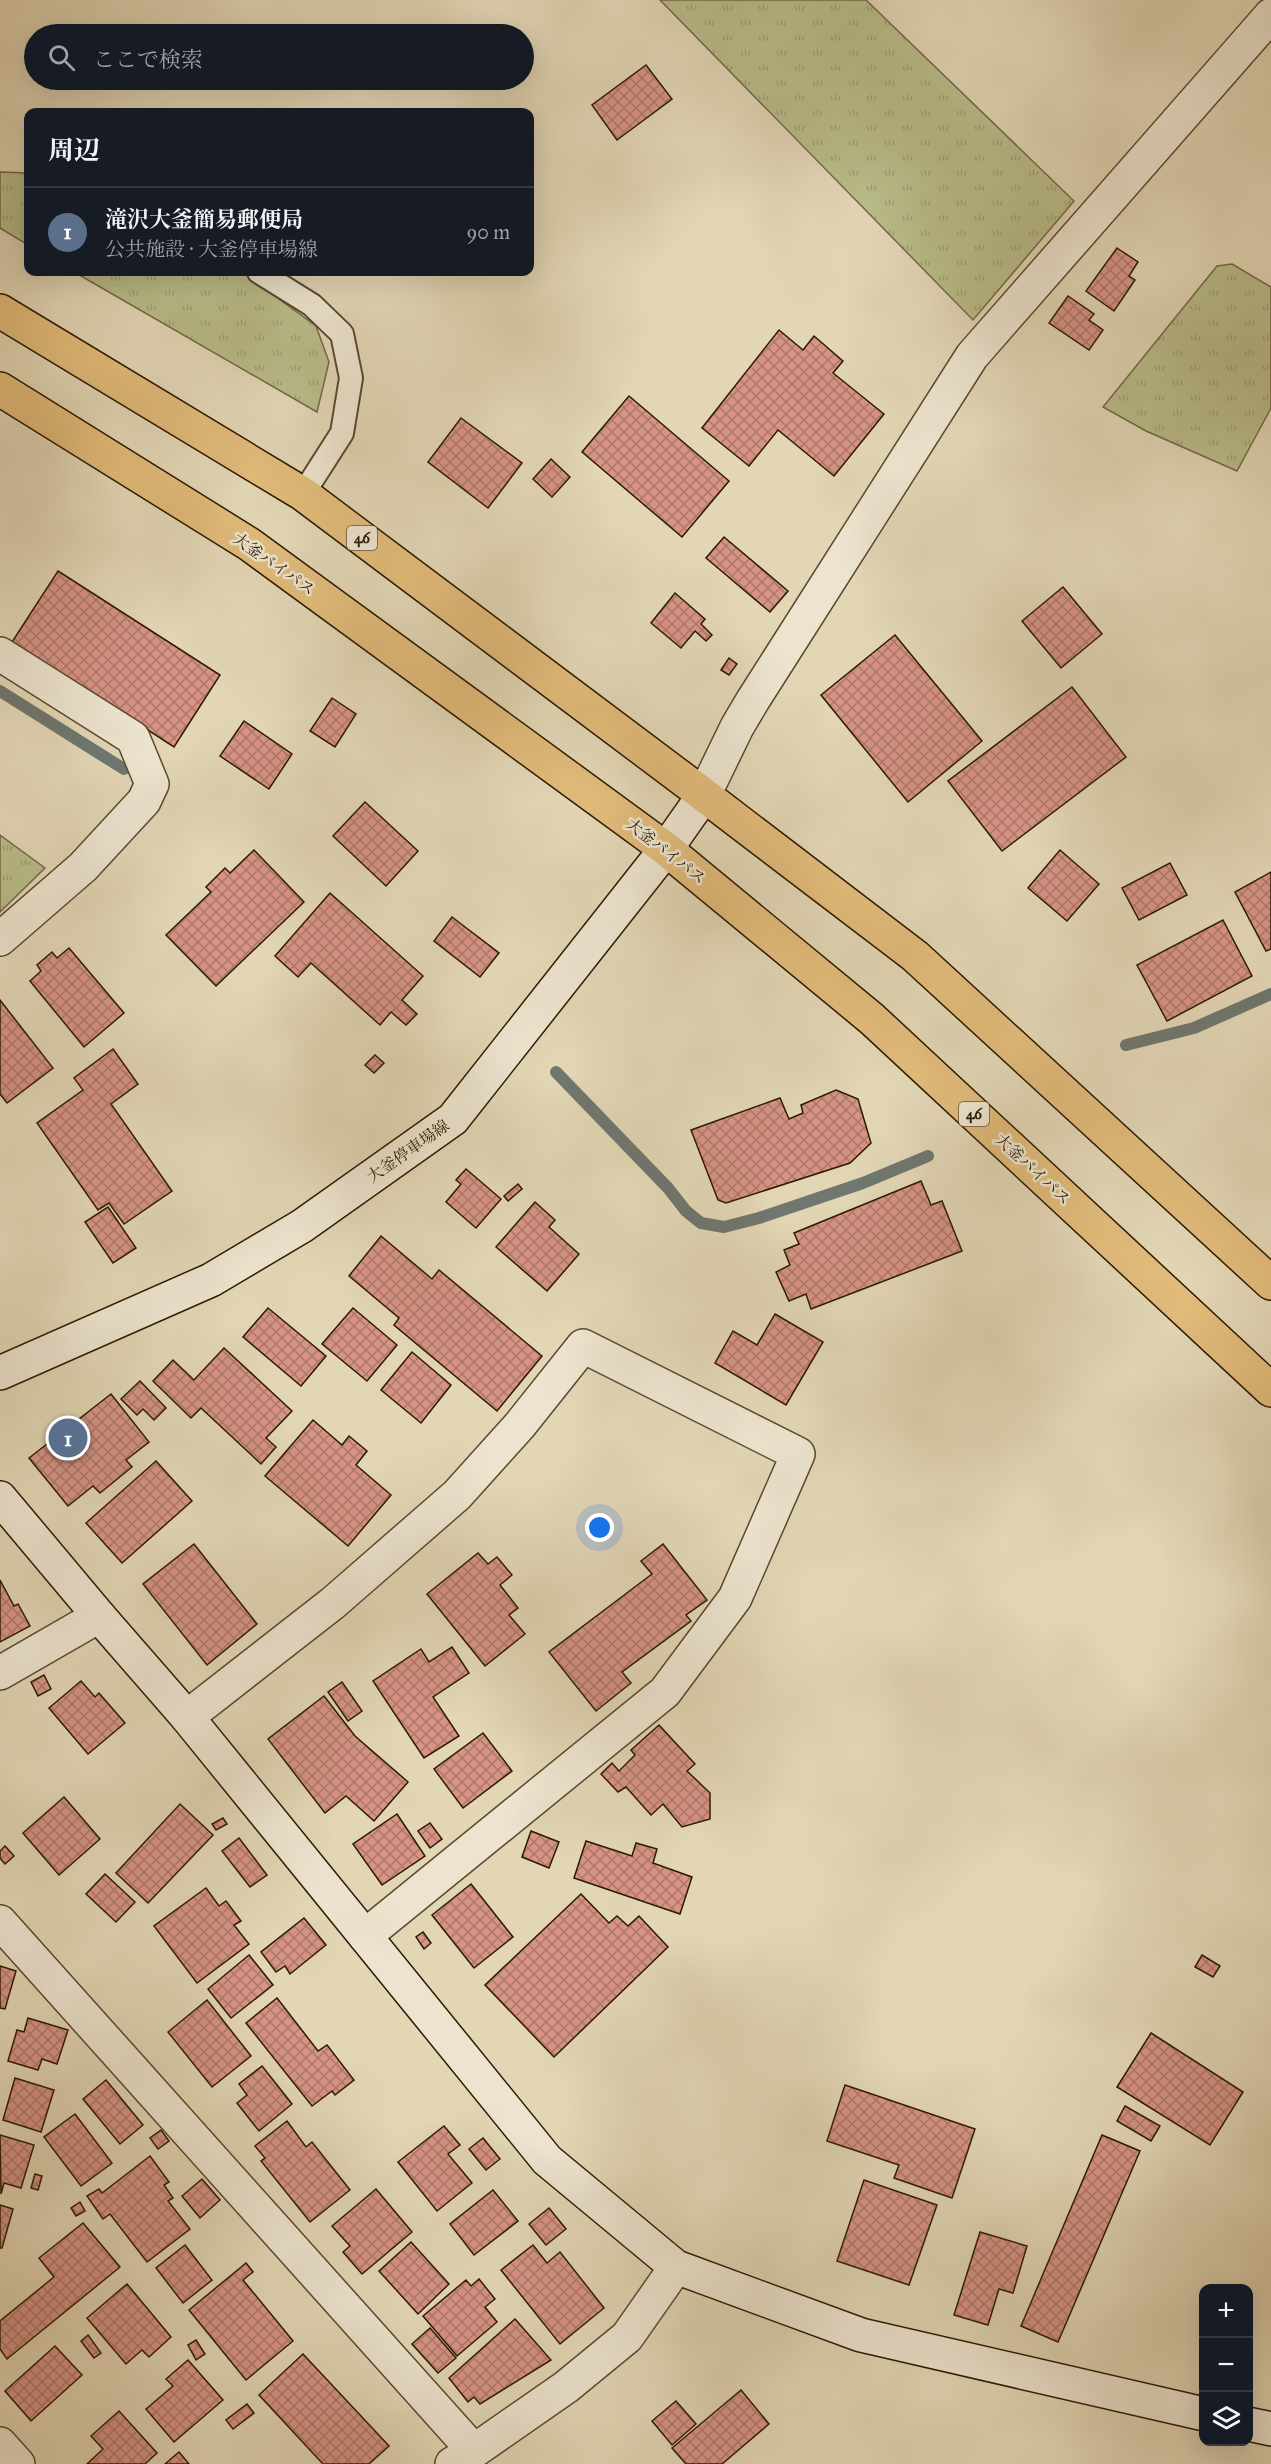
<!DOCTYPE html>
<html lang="ja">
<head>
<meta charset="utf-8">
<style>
	body { margin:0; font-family:"IM FELL Great Primer","Noto Serif JP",serif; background:#20242c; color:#f1f3f6 }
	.controls { position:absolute; right:18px; bottom:18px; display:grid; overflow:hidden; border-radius:12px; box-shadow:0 6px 24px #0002 }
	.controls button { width:54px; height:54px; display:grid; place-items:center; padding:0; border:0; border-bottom:2px solid #363941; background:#171b24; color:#f1f3f6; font:30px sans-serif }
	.you { position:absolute; left:600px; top:1528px; width:21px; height:21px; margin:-15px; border:4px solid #fff; border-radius:50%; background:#1a73e8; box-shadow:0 0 0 9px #1a73e833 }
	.badge { display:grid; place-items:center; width:39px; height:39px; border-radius:50%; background:#db2777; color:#fff; font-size:20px; font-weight:700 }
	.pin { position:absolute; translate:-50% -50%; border:3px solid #fff; box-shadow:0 2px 6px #0006 }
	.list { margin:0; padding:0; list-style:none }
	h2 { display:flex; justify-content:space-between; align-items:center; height:78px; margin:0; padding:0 24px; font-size:26px }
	h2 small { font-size:20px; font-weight:400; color:#9ea1a6 }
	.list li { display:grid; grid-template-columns:39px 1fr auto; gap:18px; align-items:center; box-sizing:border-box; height:90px; padding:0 24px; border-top:2px solid #363941 }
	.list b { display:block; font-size:22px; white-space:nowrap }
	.list p { margin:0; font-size:20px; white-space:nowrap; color:#9ea1a6 }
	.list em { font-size:20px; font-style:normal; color:#9ea1a6 }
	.icon { flex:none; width:33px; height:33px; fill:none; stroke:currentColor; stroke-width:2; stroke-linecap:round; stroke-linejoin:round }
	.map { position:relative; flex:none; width:1271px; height:2464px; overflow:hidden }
	.search { position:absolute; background:#171b24; box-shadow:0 6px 24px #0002; left:24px; top:24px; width:510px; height:66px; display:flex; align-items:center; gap:15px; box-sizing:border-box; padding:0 21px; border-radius:33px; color:#9ea1a6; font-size:22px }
	.panel { position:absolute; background:#171b24; box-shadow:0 6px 24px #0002; left:24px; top:108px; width:510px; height:168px; border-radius:12px }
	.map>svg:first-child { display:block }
</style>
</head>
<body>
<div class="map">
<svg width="1271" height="2464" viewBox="0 0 1271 2464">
	<defs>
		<pattern id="grass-tufts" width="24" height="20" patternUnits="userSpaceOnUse" patternTransform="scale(1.5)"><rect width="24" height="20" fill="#b9bc8a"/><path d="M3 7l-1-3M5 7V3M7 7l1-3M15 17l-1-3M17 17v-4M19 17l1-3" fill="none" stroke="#9fa175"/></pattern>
		<pattern id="building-cross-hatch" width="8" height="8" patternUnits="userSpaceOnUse" patternTransform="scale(1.5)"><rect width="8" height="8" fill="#d69386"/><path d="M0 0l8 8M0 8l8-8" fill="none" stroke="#ae776b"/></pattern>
	</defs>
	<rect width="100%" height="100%" fill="#e2d6b5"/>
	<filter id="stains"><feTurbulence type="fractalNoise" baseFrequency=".00333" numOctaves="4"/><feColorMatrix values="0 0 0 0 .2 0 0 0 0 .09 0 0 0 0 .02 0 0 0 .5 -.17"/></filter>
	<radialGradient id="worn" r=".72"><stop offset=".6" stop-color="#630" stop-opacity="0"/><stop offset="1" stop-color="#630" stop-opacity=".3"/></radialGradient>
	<g fill="url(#grass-tufts)" stroke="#726a46" stroke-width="1.5">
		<polygon points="660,0 866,0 1074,201 973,320"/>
		<polygon points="0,172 28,173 28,245 0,228"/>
		<polygon points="1232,264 1271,287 1271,408 1237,471 1146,431 1103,407 1217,266"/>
		<polygon points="74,272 242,272 316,326 329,362 317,412"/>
		<polygon points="0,835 45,868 0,912"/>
	</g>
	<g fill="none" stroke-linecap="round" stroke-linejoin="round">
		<g stroke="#6f776f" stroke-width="12">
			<polyline points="0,691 124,769"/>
			<polyline points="1126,1045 1194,1028 1271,994"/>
			<polyline points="556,1072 668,1188 686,1211 701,1223 724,1227 759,1218 863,1183 928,1156"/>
		</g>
	</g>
	<g fill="url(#building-cross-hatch)" stroke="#2c1901" stroke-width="1.5">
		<polygon points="646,65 672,99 617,140 592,105"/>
		<polygon points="1117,248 1138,262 1129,276 1135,280 1114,311 1086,291"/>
		<polygon points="1068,296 1094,314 1089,320 1103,330 1089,350 1049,323"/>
		<polygon points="779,330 803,350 814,336 843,361 833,373 884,414 834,476 778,430 749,466 702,428"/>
		<polygon points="629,396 729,481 682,537 582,452"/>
		<polygon points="461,418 522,463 488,508 428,462"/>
		<polygon points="551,459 570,477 552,497 533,479"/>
		<polygon points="724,537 788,591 770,612 706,558"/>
		<polygon points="58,571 220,675 174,747 12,642"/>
		<polygon points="1063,587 1102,634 1061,668 1022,621"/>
		<polygon points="675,593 705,619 701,624 712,635 706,641 695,631 681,648 651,623"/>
		<polygon points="895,635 982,741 908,802 821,695"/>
		<polygon points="729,658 737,664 729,675 721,670"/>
		<polygon points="1072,687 1126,757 1002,851 948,781"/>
		<polygon points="332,698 356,714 335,747 310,731"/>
		<polygon points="244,721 292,754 269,789 220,756"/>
		<polygon points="365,802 418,851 386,886 333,836"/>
		<polygon points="254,850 304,902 216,986 166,935 211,892 206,887 225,868 230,873"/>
		<polygon points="1060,850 1099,884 1067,921 1028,888"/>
		<polygon points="1170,863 1187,895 1139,920 1122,888"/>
		<polygon points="1271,872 1271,949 1266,951 1235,892"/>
		<polygon points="330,893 423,976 402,1000 417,1014 406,1025 391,1012 380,1025 311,963 298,977 275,956"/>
		<polygon points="452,917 499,953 480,977 434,941"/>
		<polygon points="1223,920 1252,976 1167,1021 1137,965"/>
		<polygon points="69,948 124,1013 84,1047 30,981 41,971 37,965 52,952 57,958"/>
		<polygon points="0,1000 53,1068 7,1103 0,1094"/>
		<polygon points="113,1049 138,1084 111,1104 172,1191 124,1224 109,1203 98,1210 37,1123 83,1090 74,1078"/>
		<polygon points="375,1055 384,1063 374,1073 365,1065"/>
		<polygon points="836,1090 858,1099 871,1143 850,1163 726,1203 718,1200 691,1130 780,1098 789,1119 803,1113 801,1105"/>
		<polygon points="466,1169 501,1199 476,1228 446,1202 461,1184 456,1180"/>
		<polygon points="921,1181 931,1205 942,1201 962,1251 811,1309 806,1294 789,1301 776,1272 790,1265 784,1250 799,1244 794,1233"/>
		<polygon points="518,1184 522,1189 508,1201 504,1196"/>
		<polygon points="535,1202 555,1220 549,1227 579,1254 547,1291 496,1247"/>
		<polygon points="108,1207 136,1248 113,1263 85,1222"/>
		<polygon points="381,1236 432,1279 439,1270 542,1356 497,1411 394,1325 399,1318 349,1276"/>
		<polygon points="268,1308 326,1356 301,1386 243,1337"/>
		<polygon points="353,1308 397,1345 367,1381 322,1344"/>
		<polygon points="775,1314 823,1342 786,1405 715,1363 733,1331 757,1345"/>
		<polygon points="224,1348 292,1411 266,1438 276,1447 261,1464 201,1408 191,1418 153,1381 173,1360 194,1380"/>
		<polygon points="412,1352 451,1385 421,1423 381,1390"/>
		<polygon points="140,1381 166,1408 154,1420 143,1409 137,1415 121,1399"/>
		<polygon points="111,1394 149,1442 126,1460 132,1467 100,1493 93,1486 68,1506 29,1458"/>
		<polygon points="313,1420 342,1445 349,1436 367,1451 356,1465 391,1495 348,1546 265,1476"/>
		<polygon points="156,1461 192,1501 122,1563 86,1523"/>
		<polygon points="194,1544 257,1624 207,1665 143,1584"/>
		<polygon points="663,1544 707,1600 686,1615 691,1621 622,1672 631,1683 596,1711 549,1652 652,1574 641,1561"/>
		<polygon points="478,1553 488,1564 497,1557 512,1575 500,1585 518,1608 509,1615 525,1634 485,1666 427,1594"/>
		<polygon points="0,1580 14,1606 18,1604 30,1626 0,1642"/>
		<polygon points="452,1647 469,1673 433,1697 459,1736 424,1758 373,1681 421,1649 429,1662"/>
		<polygon points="44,1675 51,1689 38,1696 31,1682"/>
		<polygon points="81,1681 95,1697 99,1693 125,1723 88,1754 49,1708"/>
		<polygon points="342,1682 362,1711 348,1721 328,1692"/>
		<polygon points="324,1696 355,1736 408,1782 374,1821 346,1796 325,1813 268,1739"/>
		<polygon points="659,1725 695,1764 687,1771 710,1793 710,1819 682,1827 663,1804 651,1815 626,1787 618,1792 601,1774 612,1763 619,1771 635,1755 631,1750"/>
		<polygon points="483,1733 512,1771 463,1808 434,1769"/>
		<polygon points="64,1797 100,1839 59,1875 23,1833"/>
		<polygon points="180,1804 213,1835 148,1903 116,1873"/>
		<polygon points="397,1814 425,1856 382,1885 353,1844"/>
		<polygon points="223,1818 227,1824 216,1830 212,1824"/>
		<polygon points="430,1823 442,1839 430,1848 418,1831"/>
		<polygon points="531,1831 559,1842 549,1868 522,1857"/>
		<polygon points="239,1838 267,1875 250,1887 222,1851"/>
		<polygon points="586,1841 632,1856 636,1843 657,1849 653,1863 692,1877 680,1914 574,1878"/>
		<polygon points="5,1846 14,1856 5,1864 0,1858 0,1851"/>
		<polygon points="105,1874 135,1902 116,1922 86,1894"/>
		<polygon points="471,1884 513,1937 474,1968 432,1915"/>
		<polygon points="206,1888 219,1906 226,1901 241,1921 234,1925 249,1944 197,1983 154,1926"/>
		<polygon points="581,1894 609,1923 617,1916 628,1926 639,1916 668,1947 554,2057 485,1985"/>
		<polygon points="304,1918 326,1945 290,1974 285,1966 276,1972 261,1952"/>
		<polygon points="423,1932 431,1943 424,1949 416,1937"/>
		<polygon points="249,1955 273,1985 231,2018 208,1989"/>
		<polygon points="1202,1955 1220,1966 1213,1977 1195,1967"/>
		<polygon points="0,1966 16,1971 5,2009 0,2008"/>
		<polygon points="277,1998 318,2051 327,2045 354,2080 335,2095 332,2091 312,2106 246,2023"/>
		<polygon points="207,2000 251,2056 212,2087 168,2032"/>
		<polygon points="28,2018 68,2030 57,2064 42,2059 38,2070 8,2061 17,2030 24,2032"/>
		<polygon points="1151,2033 1243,2092 1210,2145 1117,2087"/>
		<polygon points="262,2066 292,2104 259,2131 237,2103 247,2095 239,2084"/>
		<polygon points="15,2078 54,2090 41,2132 3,2120"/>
		<polygon points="106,2080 143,2125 120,2144 83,2099"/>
		<polygon points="845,2085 975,2129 952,2198 894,2178 899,2165 827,2141"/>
		<polygon points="1125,2106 1160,2126 1151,2141 1117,2121"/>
		<polygon points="75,2114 112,2163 81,2186 44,2137"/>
		<polygon points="287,2121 306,2147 312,2142 350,2190 310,2222 261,2161 265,2158 255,2146"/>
		<polygon points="444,2126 460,2145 448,2154 472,2183 437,2211 398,2162"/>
		<polygon points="161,2130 169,2141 158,2149 150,2138"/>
		<polygon points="0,2135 34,2145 21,2188 4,2183 1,2194"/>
		<polygon points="1102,2135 1140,2151 1058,2342 1021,2326"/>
		<polygon points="483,2138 500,2159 486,2170 469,2149"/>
		<polygon points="150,2156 169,2182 164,2185 173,2198 168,2201 190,2229 147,2262 110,2214 103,2219 87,2196 99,2189 102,2193"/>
		<polygon points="35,2174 42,2176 38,2190 31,2188"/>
		<polygon points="202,2179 220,2200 200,2218 182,2196"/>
		<polygon points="864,2180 937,2205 909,2285 837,2261"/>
		<polygon points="376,2189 412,2232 362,2274 343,2252 350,2246 332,2226"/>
		<polygon points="493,2190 518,2221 474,2255 450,2224"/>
		<polygon points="80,2202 85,2211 76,2216 71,2208"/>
		<polygon points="0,2205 13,2209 2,2248 0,2248"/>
		<polygon points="549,2208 566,2229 546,2245 529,2224"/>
		<polygon points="83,2223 120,2267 7,2359 0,2349 0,2321 54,2277 39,2258"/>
		<polygon points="980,2232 1027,2246 1013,2293 999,2289 988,2325 954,2315"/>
		<polygon points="411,2242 449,2284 418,2314 379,2271"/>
		<polygon points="185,2245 212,2280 183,2303 156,2268"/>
		<polygon points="533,2245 547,2263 560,2252 604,2308 560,2344 501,2270"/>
		<polygon points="246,2263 253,2272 243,2280 293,2341 246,2380 189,2310"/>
		<polygon points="479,2279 495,2299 485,2307 497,2322 457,2356 423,2316 466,2280 471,2286"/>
		<polygon points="127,2284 171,2337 149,2357 142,2350 126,2364 87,2318"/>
		<polygon points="515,2319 551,2360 480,2404 474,2397 468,2402 449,2378"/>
		<polygon points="430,2328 456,2358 438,2373 412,2344"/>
		<polygon points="88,2335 101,2353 94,2358 81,2341"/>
		<polygon points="196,2340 205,2354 196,2360 188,2345"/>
		<polygon points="55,2346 82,2375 31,2421 5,2391"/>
		<polygon points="303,2354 389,2446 369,2464 323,2464 259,2395"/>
		<polygon points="188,2360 223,2400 174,2442 146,2409 173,2386 166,2379"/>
		<polygon points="741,2390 769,2424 722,2464 686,2464 672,2448"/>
		<polygon points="676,2401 696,2424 672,2445 652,2421"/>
		<polygon points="247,2404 254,2413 233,2429 226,2420"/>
		<polygon points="119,2411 157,2453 145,2464 87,2464 103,2449 91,2436"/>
		<polygon points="179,2452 189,2464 165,2464"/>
	</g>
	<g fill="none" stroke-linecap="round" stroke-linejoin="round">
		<defs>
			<polyline id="lane" points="259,272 312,305 342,334 351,378 342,433 303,494"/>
			<g id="street">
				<polyline points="0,654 133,738 152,784 144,801 83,867 0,939"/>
				<polyline points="704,795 737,727 753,700 972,356 1271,15"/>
				<polyline points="0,1673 99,1616"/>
				<polyline points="187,1717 333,1603 457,1495 520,1425 583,1346 798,1454 735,1598 665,1692 365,1936"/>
				<polyline points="0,1922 474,2451"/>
				<polyline points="0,2444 18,2464"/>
				<polyline points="452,2464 474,2451 566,2387 627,2337 676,2267"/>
			</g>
			<g id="secondary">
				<polyline points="0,1373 211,1280 302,1226 453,1119 666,849 704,795"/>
				<polyline points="0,1498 99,1616 187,1717 547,2160 676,2267 861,2335 1204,2414"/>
				<polyline points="1248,2424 1271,2429"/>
			</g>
			<g id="highway">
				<polyline points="0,311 303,494 704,795 915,956 1271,1283"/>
				<polyline points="0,389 249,544 666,849 872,1019 1271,1390"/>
			</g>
		</defs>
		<use href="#lane" stroke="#5a482e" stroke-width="26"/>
		<use href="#street" stroke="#5a482e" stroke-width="36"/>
		<use href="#secondary" stroke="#2c1901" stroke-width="36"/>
		<use href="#highway" stroke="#2c1901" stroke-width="36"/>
		<use href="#lane" stroke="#ece4cf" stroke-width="22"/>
		<use href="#street" stroke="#ece4cf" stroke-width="33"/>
		<use href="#secondary" stroke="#ece4cf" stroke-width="33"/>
		<use href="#highway" stroke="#e1bb7a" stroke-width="33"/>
	</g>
	<g text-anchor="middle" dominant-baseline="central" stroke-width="5" stroke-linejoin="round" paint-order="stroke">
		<g fill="#ece4cf" stroke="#66563f" stroke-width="1.5">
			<rect x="347" y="526" width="30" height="24" rx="4.5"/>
			<rect x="959" y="1102" width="30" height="24" rx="4.5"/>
		</g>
		<g font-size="15" font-weight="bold" fill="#2c1901">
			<text x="362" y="538">46</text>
			<text x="974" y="1114">46</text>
		</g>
		<g font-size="16" fill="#2c1901" stroke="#ece4cf">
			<text transform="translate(274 564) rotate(35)">大釜バイパス</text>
			<text transform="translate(666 851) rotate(38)">大釜バイパス</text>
			<text transform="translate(408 1151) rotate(-35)">大釜停車場線</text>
			<text transform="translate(1033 1169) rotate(43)">大釜バイパス</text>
		</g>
	</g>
	<rect width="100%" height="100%" filter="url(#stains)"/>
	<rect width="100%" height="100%" fill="url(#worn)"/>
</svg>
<div class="controls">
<button>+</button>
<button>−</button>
<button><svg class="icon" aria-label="layers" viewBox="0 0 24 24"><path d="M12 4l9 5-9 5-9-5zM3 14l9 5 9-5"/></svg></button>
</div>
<div class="you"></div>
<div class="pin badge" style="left:68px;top:1438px;background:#5c6f8a">1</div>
<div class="search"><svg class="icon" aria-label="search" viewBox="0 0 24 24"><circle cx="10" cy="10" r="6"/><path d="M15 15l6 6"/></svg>ここで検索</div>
<section class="panel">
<h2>周辺<small></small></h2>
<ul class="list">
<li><span class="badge" style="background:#5c6f8a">1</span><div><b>滝沢大釜簡易郵便局</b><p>公共施設 · 大釜停車場線</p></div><em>90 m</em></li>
</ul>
</section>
</div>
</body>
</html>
